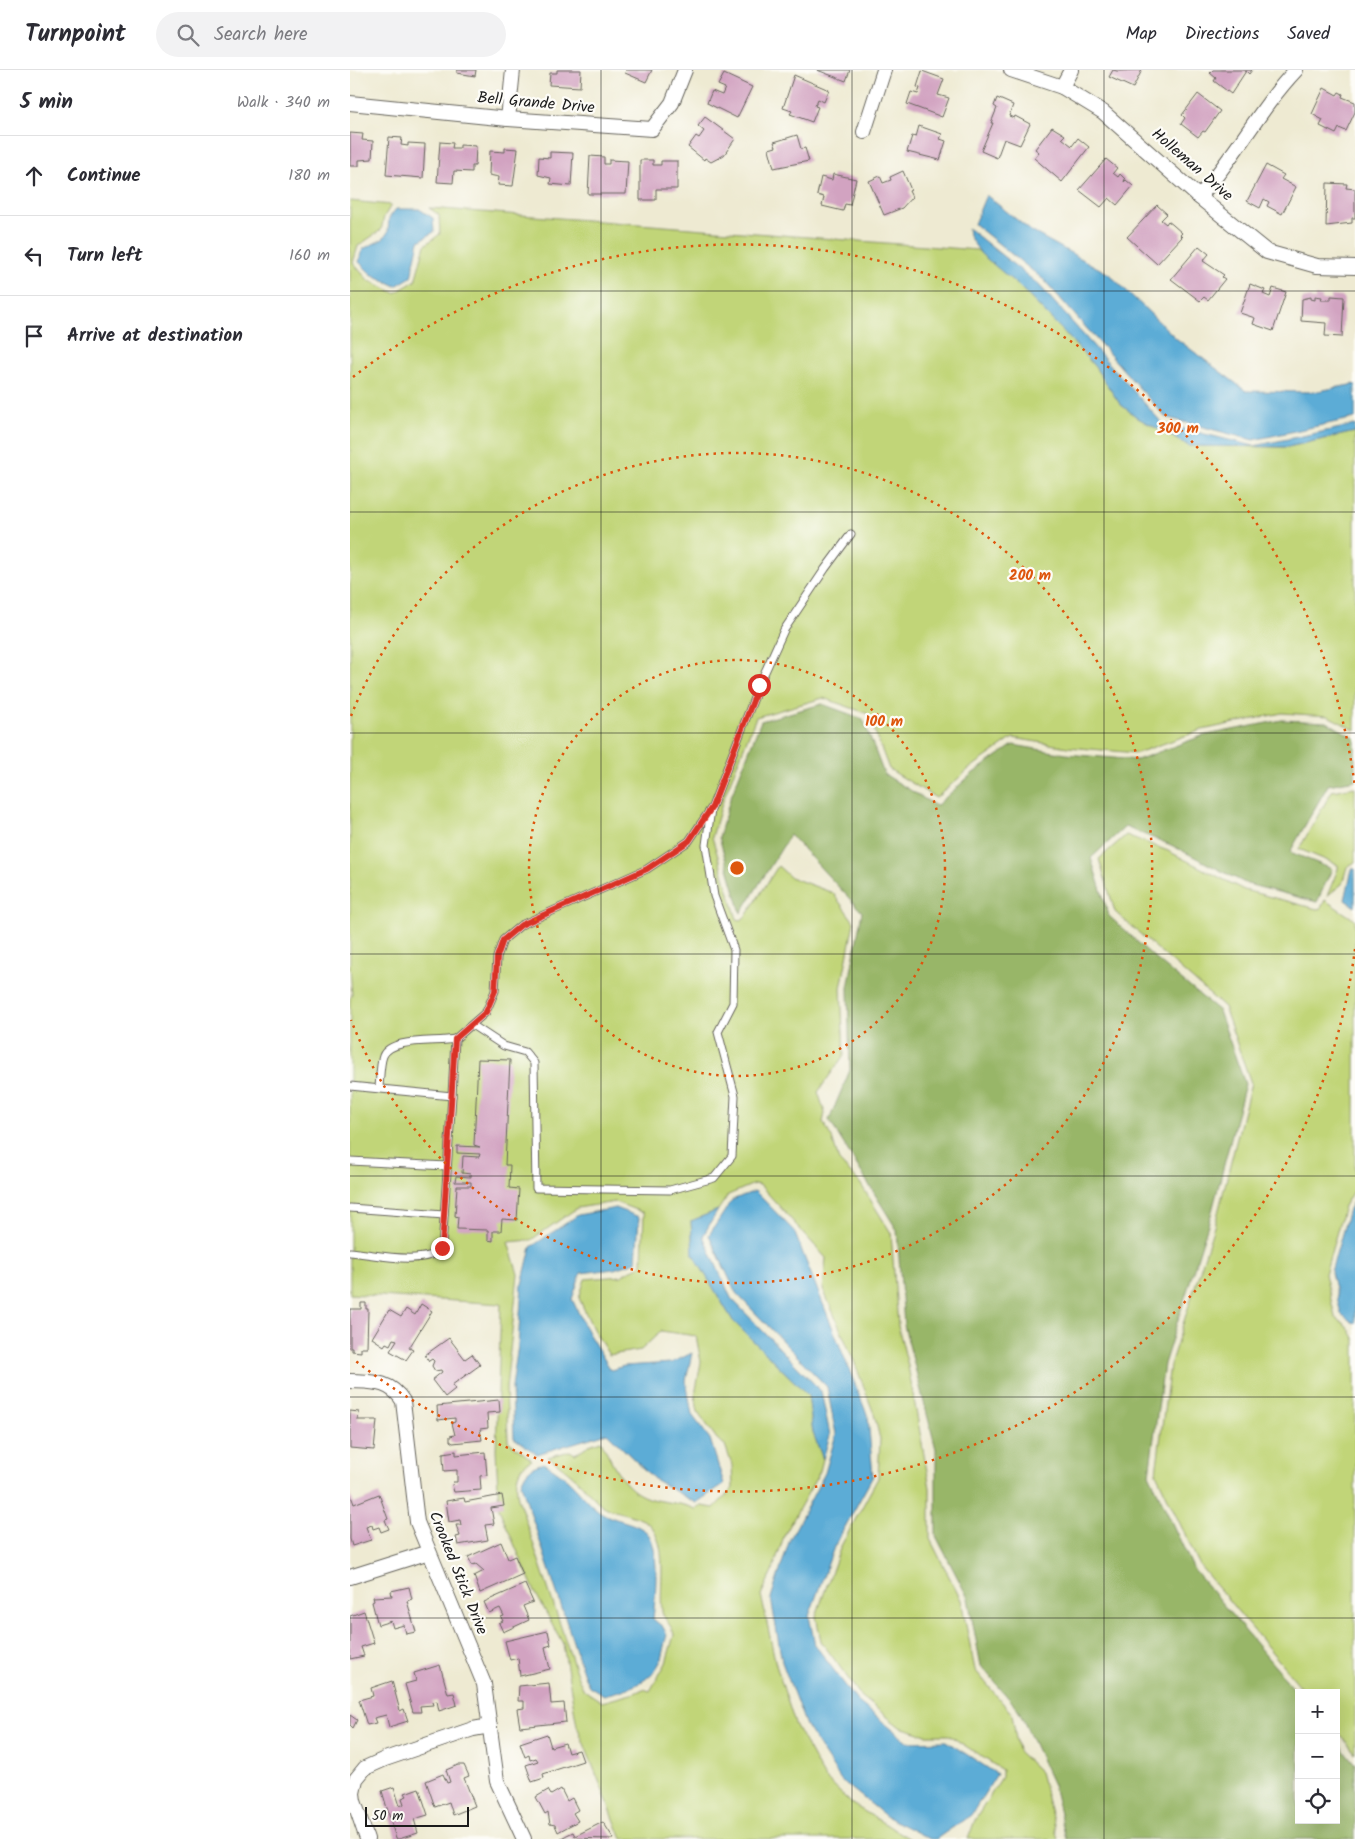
<!DOCTYPE html>
<html lang="en">
<head>
<meta charset="utf-8">
<style>
	body { margin:0; font-family:Kalam,sans-serif; background:#f2f2f3; color:#2b2b33 }
	.controls { position:absolute; right:15px; bottom:15px; display:grid; overflow:hidden; border-radius:0px; box-shadow:0 5px 20px #0002 }
	.controls button { width:45px; height:45px; display:grid; place-items:center; padding:0; border:0; border-bottom:1px solid #e1e1e2; background:#fff; color:#2b2b33; font:25px sans-serif }
	.scale { position:absolute; left:15px; bottom:12px; width:104px; box-sizing:border-box; padding-left:5px; border:2px solid #1c1c1c; border-top:0; font-size:14px; line-height:18px; white-space:nowrap; color:#1c1c1c; -webkit-text-stroke:4px #fdfcf7; paint-order:stroke }
	.stop { position:absolute; width:15px; height:15px; margin:-11px; border:4px solid #d93025; border-radius:50%; background:#fff }
	.stop.end { background:#d93025; border-color:#fff; box-shadow:0 1px 5px #0008 }
	.list { margin:0; padding:0; list-style:none }
	h2 { display:flex; justify-content:space-between; align-items:center; height:65px; margin:0; padding:0 20px; font-size:21px }
	h2 small { font-size:16px; font-weight:400; color:#7c7c81 }
	.list li { display:grid; grid-template-columns:32px 1fr auto; gap:15px; align-items:center; box-sizing:border-box; height:80px; padding:0 20px; border-top:1px solid #e1e1e2 }
	.list b { display:block; font-size:19px; white-space:nowrap }
	.list em { font-size:16px; font-style:normal; color:#7c7c81 }
	.icon { flex:none; width:28px; height:28px; fill:none; stroke:currentColor; stroke-width:2; stroke-linecap:round; stroke-linejoin:round }
	.map { position:relative; flex:none; width:1005px; height:1769px; overflow:hidden }
	header { display:flex; align-items:center; gap:30px; box-sizing:border-box; height:70px; padding:0 25px; background:#fff; border-bottom:1px solid #e1e1e2 }
	header strong { font-size:24px }
	nav { display:flex; gap:28px; margin-inline-start:auto; font-size:18px }
	.search { width:350px; height:45px; background:#f2f2f3; display:flex; align-items:center; gap:12px; box-sizing:border-box; padding:0 18px; border-radius:28px; color:#7c7c81; font-size:19px }
	main { display:flex }
	aside { flex:1; background:#fff }
	.map>svg:first-child { display:block }
</style>
</head>
<body>
<header>
<strong>Turnpoint</strong>
<div class="search"><svg class="icon" aria-label="search" viewBox="0 0 24 24"><circle cx="10" cy="10" r="6"/><path d="M15 15l6 6"/></svg>Search here</div>
<nav><a>Map</a><a>Directions</a><a>Saved</a></nav>
</header>
<main>
<aside>
<h2>5 min<small>Walk · 340 m</small></h2>
<ul class="list">
<li><svg class="icon" aria-label="ahead" viewBox="0 0 24 24"><path d="M12 20V5M6 11l6-6 6 6"/></svg><div><b>Continue</b></div><em>180 m</em></li>
<li><svg class="icon" aria-label="left" viewBox="0 0 24 24"><path d="M17 20v-9H6M10 6l-5 5 5 5"/></svg><div><b>Turn left</b></div><em>160 m</em></li>
<li><svg class="icon" aria-label="arrive" viewBox="0 0 24 24"><path d="M6 21V4h12l-3 4 3 4H6"/></svg><div><b>Arrive at destination</b></div></li>
</ul>
</aside>
<div class="map">
<svg width="1005" height="1769" viewBox="0 0 1005 1769">
	<rect width="100%" height="100%" fill="#fdfcf7"/>
	<filter id="ink" filterUnits="userSpaceOnUse"><feTurbulence type="fractalNoise" baseFrequency=".02" numOctaves="2"/><feDisplacementMap in="SourceGraphic" scale="10" xChannelSelector="R" yChannelSelector="G"/><feConvolveMatrix kernelMatrix="1 2 1 2 8 2 1 2 1" color-interpolation-filters="sRGB"/></filter>
	<filter id="wash" filterUnits="userSpaceOnUse"><feTurbulence type="fractalNoise" baseFrequency=".0096" numOctaves="4" result="noise"/><feDisplacementMap in="SourceGraphic" scale="20" xChannelSelector="R" yChannelSelector="G"/><feGaussianBlur stdDeviation="1.12" result="paint"/><feColorMatrix in="noise" values="0 0 0 0 0 0 0 0 0 0 0 0 0 0 0 0 0 1.4 0 .05"/><feComposite in="paint" operator="in"/></filter>
	<g filter="url(#wash)">
		<rect width="100%" height="100%" fill="#eeead2"/>
		<g fill="#c1d578" stroke="#6e784a" fill-rule="evenodd">
			<path d="M0,131L41,135L34,147L31,160L8,176L3,193L18,210L45,223L65,211L75,175L90,164L89,145L79,138L627,180L669,216L715,263L745,297L770,334L788,348L839,376L938,377L1005,362V660L978,646L932,643L852,660L787,683L718,677L663,668L619,699L586,728L539,699L519,646L516,643L473,628L406,647L374,727L362,767L387,849L391,850L396,846L428,796L440,807L483,823L504,852L491,918L494,985L468,1022L475,1043L473,1052L482,1068L489,1091L510,1113L541,1163L548,1256L558,1296L580,1418V1469L611,1530L625,1600L662,1644L668,1681L690,1702L708,1769H618L625,1750L652,1707V1700L599,1665H576L550,1657L511,1626L471,1571L466,1546L491,1476L528,1408L530,1369L524,1344L504,1291L473,1219L476,1188L410,1115L404,1114L378,1125L368,1140L341,1151L343,1184L383,1251L458,1325L463,1363L473,1389L470,1401L434,1466L422,1502L411,1525L426,1595L445,1654L474,1707L502,1734L560,1769H272L227,1656L213,1574L185,1522L149,1439L146,1380L151,1234L0,1224V929L2,925L0,897ZM265,1132L294,1143L292,1194C286,1201 277,1199 272,1206L235,1209L229,1228L243,1259L259,1285L291,1280L311,1261L346,1266L351,1292L345,1325L348,1342L367,1369L375,1375L382,1395L383,1418L364,1438L352,1436L345,1439C328,1431 307,1433 293,1426C271,1416 262,1391 251,1371L239,1375L225,1384L220,1381L198,1387C208,1394 217,1400 225,1408C236,1418 243,1429 255,1437C269,1445 294,1444 303,1459C318,1483 309,1514 312,1541C314,1550 322,1555 324,1565L316,1593L300,1621L293,1619L285,1623L252,1632L234,1620L228,1608L168,1428C165,1412 166,1397 182,1390L158,1371L156,1318L168,1204L158,1172L181,1170L227,1138Z"/>
			<polygon points="1005,717 1005,792 997,797 992,814 977,826 988,799 988,795 949,779 982,721"/>
			<polygon points="776,765 818,781 894,820 967,839 971,838 975,830 1005,850 1005,1118 994,1136 975,1204 985,1247 998,1257 1005,1270 1005,1683 986,1659 986,1623 956,1623 850,1496 806,1403 820,1295 867,1147 901,1013 874,937 765,842 749,789"/>
		</g>
		<polygon fill="#98b668" stroke="#5a6942" points="472,634 513,649 534,704 586,736 622,704 663,675 716,684 787,690 852,666 932,650 977,652 1005,668 1005,710 978,715 940,782 982,799 967,832 897,814 821,775 775,757 741,788 759,846 807,890 869,941 895,1014 861,1145 814,1294 799,1404 844,1500 949,1625 949,1750 986,1750 986,1670 1005,1694 1005,1769 716,1769 703,1715 668,1639 631,1596 618,1528 586,1466 586,1379 554,1255 547,1160 479,1050 500,1000 498,918 512,842 440,765 391,843 369,767 380,729 411,651"/>
		<g fill="#5cacd6" stroke="#3c6479">
			<polygon points="636,125 681,161 759,204 827,269 896,321 963,322 1005,314 1005,348 903,370 815,347 694,210 624,154"/>
			<polygon points="46,139 69,139 83,148 84,162 69,171 61,207 46,216 21,204 9,192 13,179 33,169 38,162 39,148"/>
			<polygon points="618,158 689,215 813,354 904,376 1005,355 1005,362 938,377 839,376 788,348 770,334 745,297 715,263 669,216 631,184 619,166"/>
			<polygon points="1002,799 1005,799 1005,837 995,830"/>
			<polygon points="405,1121 444,1161 518,1347 523,1406 484,1477 459,1546 465,1575 507,1631 558,1672 596,1671 647,1704 621,1745 586,1769 580,1769 537,1747 491,1710 456,1656 432,1592 421,1528 440,1469 475,1403 486,1364 477,1317 386,1223 359,1165 382,1130"/>
			<polygon points="1005,1129 1005,1254 991,1244 981,1202 999,1139"/>
			<polygon points="266,1138 289,1147 286,1192 264,1199 231,1203 222,1229 238,1263 261,1300 274,1296 321,1293 342,1283 336,1311 342,1345 360,1369 374,1414 346,1433 304,1409 257,1363 187,1384 164,1368 162,1317 168,1275 172,1214 181,1177 228,1145"/>
			<polygon points="368,1140 353,1166 381,1228 471,1321 480,1365 473,1389 463,1363 458,1325 383,1251 343,1184 341,1151"/>
			<path d="M194,1393C204,1399 214,1406 222,1414C232,1424 239,1435 252,1443C265,1451 281,1451 294,1460C312,1471 305,1530 303,1549L313,1557L317,1565C314,1573 313,1584 310,1592C299,1614 277,1619 254,1625L239,1616L234,1605L171,1414C176,1400 180,1397 194,1393Z"/>
		</g>
		<g id="blocks">
			<g fill="#d2a3c1">
				<polygon points="107,0 126,0 125,6 107,3"/>
				<polygon points="207,0 231,0 230,17 199,15 200,3 207,3"/>
				<polygon points="276,0 302,0 296,12 275,3"/>
				<polygon points="467,0 500,0 496,11"/>
				<polygon points="763,0 767,1 792,0 783,18 759,7"/>
				<polygon points="863,0 902,0 899,4 896,1 881,24 864,11 866,8 860,3"/>
				<polygon points="572,1 594,9 588,25 599,28 592,47 557,34 561,22 568,24 570,18 567,17"/>
				<polygon points="374,4 402,17 387,48 357,33 362,21 372,25 375,18 368,15"/>
				<polygon points="444,5 479,20 474,32 468,29 465,36 468,37 462,52 440,44 442,41 433,38"/>
				<polygon points="974,18 987,25 989,22 993,24 992,27 1005,32 1005,42 996,61 989,58 986,64 970,56 973,50 962,44"/>
				<polygon points="848,24 870,41 855,62 853,61 848,67 831,54 835,48 832,45"/>
				<polygon points="647,28 663,35 659,46 664,48 665,46 680,54 670,75 654,69 647,88 631,81 643,53 641,53 647,38 644,36"/>
				<polygon points="355,47 385,69 374,85 361,92 355,88 354,90 338,77 346,66 349,68 354,61 348,56"/>
				<polygon points="569,56 592,64 590,69 596,71 590,90 557,82 562,66 566,67"/>
				<polygon points="702,57 715,65 712,68 722,76 728,68 739,77 712,112 684,88 689,82 685,79"/>
				<polygon points="0,63 13,64 12,70 23,71 22,89 9,90 9,96 0,96"/>
				<polygon points="447,65 451,79 455,78 459,91 424,98 419,79 426,77 424,72"/>
				<polygon points="39,67 52,68 51,75 58,76 58,73 75,74 73,108 36,105"/>
				<polygon points="90,72 103,73 102,78 110,78 110,75 126,76 125,96 122,96 122,102 104,101 103,113 87,112"/>
				<polygon points="155,78 168,79 163,116 148,115 149,107 139,105 140,81 155,82"/>
				<polygon points="200,82 223,83 221,116 200,114 201,108 188,105 189,87 200,88"/>
				<polygon points="240,86 254,87 254,94 259,94 259,90 278,91 276,124 238,124"/>
				<polygon points="756,89 767,98 763,103 768,107 770,104 775,109 774,112 776,110 783,116 767,135 759,128 751,137 729,120"/>
				<polygon points="290,90 303,90 303,95 311,95 311,91 327,91 327,119 306,119 306,130 290,130"/>
				<polygon points="916,95 934,105 931,109 946,117 932,144 917,136 919,132 914,129 910,138 897,131"/>
				<polygon points="553,101 561,120 559,121 562,127 552,138 534,145 519,111 530,106 533,113 541,110 540,107"/>
				<polygon points="483,104 506,109 500,135 495,134 493,141 472,136 474,127 467,125 471,107 482,110"/>
				<polygon points="977,113 997,114 996,118 1005,119 1005,148 1002,148 1002,153 976,156"/>
				<polygon points="807,135 817,144 811,150 816,154 818,151 823,155 832,163 830,165 832,167 807,194 777,167"/>
				<polygon points="849,176 859,184 853,191 874,205 872,207 875,209 858,230 854,227 850,231 821,209"/>
				<polygon points="900,214 915,220 913,224 920,227 923,218 936,222 923,261 903,254 905,248 890,243"/>
				<polygon points="965,226 972,227 971,230 981,230 981,226 994,227 992,267 975,266 976,253 951,251 952,229 961,227 961,229 965,230"/>
				<polygon points="128,989 160,990 155,1095 160,1095 159,1118 169,1119 167,1150 152,1149 151,1161 143,1161 143,1171 138,1170 138,1160 107,1159 108,1147 105,1146 107,1116 121,1116 121,1112 105,1112 106,1106 121,1107 121,1104 112,1103 113,1086 129,1087 130,1084 107,1083 107,1076 130,1077 124,1075"/>
				<polygon points="11,1233 16,1233 16,1239 18,1239 17,1278 11,1278 11,1282 2,1281 2,1278 0,1278 0,1239 11,1239"/>
				<polygon points="71,1234 82,1241 59,1278 63,1280 56,1290 40,1281 47,1270 43,1269 40,1275 36,1273 34,1276 22,1268 39,1240 51,1247 56,1239 65,1245"/>
				<polygon points="99,1268 115,1289 122,1284 130,1295 102,1315 105,1319 95,1327 82,1310 92,1302 91,1300 85,1301 82,1296 84,1291 82,1289 79,1291 75,1285"/>
				<polygon points="149,1330 150,1342 137,1343 138,1358 130,1359 132,1370 103,1373 100,1371 100,1366 105,1365 102,1353 105,1352 105,1348 88,1350 87,1336"/>
				<polygon points="0,1341 9,1342 8,1350 27,1350 24,1380 0,1378"/>
				<polygon points="106,1381 106,1385 135,1382 137,1405 130,1406 131,1420 104,1422 102,1415 103,1412 107,1412 107,1400 94,1401 93,1388 93,1383"/>
				<polygon points="0,1423 4,1434 29,1424 38,1449 35,1450 39,1459 31,1462 29,1457 23,1459 22,1455 16,1457 21,1470 2,1476 0,1469"/>
				<polygon points="152,1425 154,1436 141,1438 144,1454 135,1455 138,1470 108,1475 106,1467 110,1466 106,1455 111,1455 110,1450 99,1452 96,1431 114,1428 115,1432"/>
				<polygon points="151,1472 158,1489 165,1486 173,1504 130,1523 124,1506 134,1501 126,1494 122,1495 118,1487"/>
				<polygon points="175,1514 183,1532 173,1536 179,1550 153,1562 149,1553 153,1551 151,1547 154,1546 150,1538 139,1543 134,1532"/>
				<polygon points="59,1517 62,1529 57,1531 66,1562 56,1564 54,1555 43,1558 41,1551 28,1555 22,1532 24,1531 23,1527 42,1526 41,1521"/>
				<polygon points="14,1541 24,1573 11,1577 14,1586 0,1589 0,1546"/>
				<polygon points="198,1561 201,1575 195,1577 200,1599 170,1606 168,1588 160,1590 155,1571"/>
				<polygon points="90,1595 98,1624 104,1623 107,1635 89,1641 87,1631 82,1632 83,1635 70,1636 71,1642 63,1642 55,1614 66,1611 64,1603"/>
				<polygon points="42,1611 50,1641 54,1639 58,1651 39,1657 36,1645 24,1648 26,1653 17,1655 9,1630 23,1626 21,1618"/>
				<polygon points="199,1613 201,1634 214,1633 216,1652 170,1657 167,1639 174,1638 174,1631 168,1631 169,1616"/>
				<polygon points="0,1645 7,1650 3,1658 0,1655"/>
				<polygon points="197,1664 201,1677 215,1673 218,1683 229,1680 233,1691 193,1704 194,1708 182,1712 176,1695 188,1691 186,1688 180,1690 179,1685 175,1687 170,1673"/>
				<polygon points="108,1695 114,1695 119,1706 114,1708 125,1736 103,1745 99,1732 85,1737 76,1711 93,1704 97,1713 100,1712 96,1700"/>
				<polygon points="44,1717 50,1736 54,1734 52,1728 57,1726 55,1723 69,1718 78,1745 64,1749 68,1763 49,1769 46,1769 32,1721"/>
				<polygon points="211,1719 217,1731 222,1728 228,1740 223,1743 228,1751 208,1762 205,1755 200,1754 198,1742 195,1744 186,1727 198,1720 201,1725"/>
				<polygon points="253,1752 264,1769 211,1768 223,1762 225,1766"/>
			</g>
		</g>
	</g>
	<g filter="url(#ink)">
		<use href="#blocks" fill-opacity="0" stroke="#66645c" stroke-width="1"/>
		<g fill="none" stroke-linecap="round" stroke-linejoin="round">
			<defs>
				<g id="lane">
					<polyline points="122,955 154,976 175,982 184,993 186,1118 320,1120 364,1108 382,1086 385,1026 368,962 383,933 384,880 364,826 356,775 361,739"/>
					<polyline points="0,1016 102,1026 105,969 136,942 145,921 147,887 153,870 171,855 297,799 339,771 362,737 409,615 434,560 475,499 501,464"/>
					<path d="M29,1017C30,1008 30,994 33,986C41,967 87,973 105,969"/>
					<polyline points="0,1091 97,1096"/>
					<polyline points="0,1138 94,1145"/>
					<path d="M0,1182C24,1184 75,1197 92,1178L102,1026"/>
				</g>
				<g id="street">
					<polyline points="661,0 712,17 753,42 849,127 917,182 967,196 1005,197"/>
					<polyline points="712,17 721,0"/>
					<polyline points="0,33 158,49 302,59 322,33 335,0"/>
					<polyline points="158,49 163,0"/>
					<polyline points="514,62 534,0"/>
					<path d="M849,127C885,87 909,39 946,0"/>
					<path d="M0,1311C22,1312 40,1310 53,1331L67,1452L134,1614L147,1711L174,1769"/>
					<polyline points="0,1507 79,1482"/>
					<polyline points="17,1769 4,1731 3,1723 6,1709 15,1698 35,1689 123,1659 140,1656"/>
				</g>
			</defs>
			<use href="#lane" stroke="#66645c" stroke-width="9"/>
			<use href="#street" stroke="#66645c" stroke-width="16"/>
			<use href="#lane" stroke="#fff" stroke-width="7"/>
			<use href="#street" stroke="#fff" stroke-width="14"/>
		</g>
	</g>
	<g fill="none" stroke-linecap="round" stroke-linejoin="round" filter="url(#ink)">
		<polyline stroke="#d93025" stroke-width="6" points="92,1178 105,969 136,942 145,921 147,887 153,870 171,855 297,799 339,771 362,737 409,615"/>
	</g>
	<path fill="none" stroke="#1c1c1c" stroke-width="1" stroke-opacity="0.55" d="M251,0V1769M502,0V1769M754,0V1769M0,221H1005M0,442H1005M0,663H1005M0,884H1005M0,1106H1005M0,1327H1005M0,1548H1005"/>
	<g fill="none" stroke="#de560d" stroke-width="2.5" stroke-dasharray="2.5 5">
		<circle cx="387" cy="798" r="208"/>
		<path d="M1 646A415 415 0 1 1 1 950"/>
		<path d="M1005 879A623 623 0 0 1 3 1289M3 307A623 623 0 0 1 1005 717"/>
	</g>
	<g text-anchor="middle" dominant-baseline="central" stroke-width="4.5" stroke-linejoin="round" paint-order="stroke">
		<g font-size="16" fill="#1c1c1c" stroke="#fdfcf7">
			<text transform="translate(186 33) rotate(5)">Bell Grande Drive</text>
			<text transform="translate(842 95) rotate(41)">Holleman Drive</text>
			<text transform="translate(108 1503) rotate(68)">Crooked Stick Drive</text>
		</g>
	</g>
	<circle cx="387" cy="798" r="8" fill="#de560d" stroke="#fdfcf7" stroke-width="2.5"/>
	<g font-size="15" text-anchor="middle" font-weight="bold" fill="#de560d" stroke="#fdfcf7" stroke-width="4.5" stroke-linejoin="round" paint-order="stroke">
		<text x="828" y="363">300 m</text>
		<text x="680" y="510">200 m</text>
		<text x="534" y="656">100 m</text>
	</g>
</svg>
<div class="controls">
<button>+</button>
<button>−</button>
<button><svg class="icon" aria-label="locate" viewBox="0 0 24 24"><circle cx="12" cy="12" r="6"/><path d="M12 2v4M12 18v4M2 12h4M18 12h4"/></svg></button>
</div>
<div class="scale">50 m</div>
<div class="stop" style="left:409px;top:615px"></div>
<div class="stop end" style="left:92px;top:1178px"></div>
</div>
</main>
</body>
</html>
